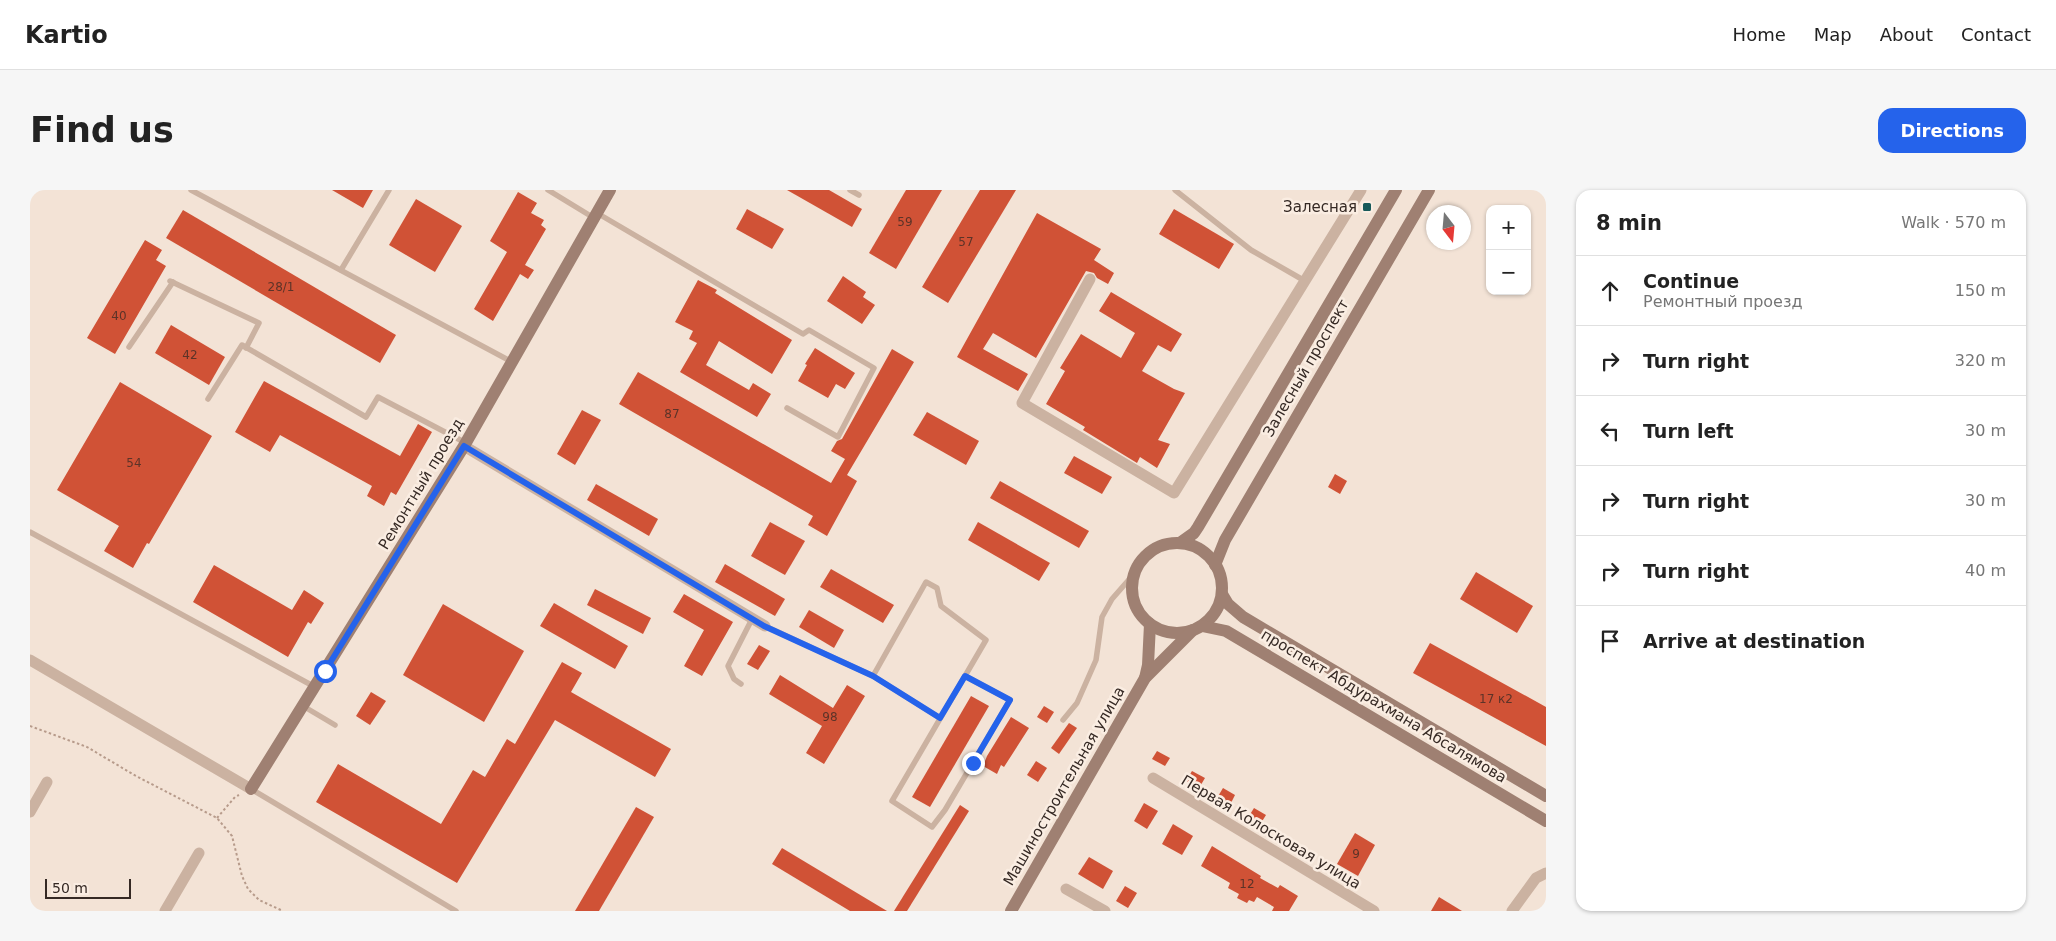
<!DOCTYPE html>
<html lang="en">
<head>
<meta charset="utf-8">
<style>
	body { margin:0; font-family:"DejaVu Sans",sans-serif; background:#f6f6f6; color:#222 }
	.controls { position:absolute; right:15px; top:15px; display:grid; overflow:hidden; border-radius:10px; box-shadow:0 1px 4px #0004 }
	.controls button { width:45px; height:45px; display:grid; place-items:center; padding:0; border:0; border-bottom:1px solid #e0e0e0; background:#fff; color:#222; font:25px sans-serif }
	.compass { position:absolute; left:1396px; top:15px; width:45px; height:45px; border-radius:50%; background:#fff; box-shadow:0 1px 4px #0004; rotate:164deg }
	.scale { position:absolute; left:15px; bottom:12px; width:86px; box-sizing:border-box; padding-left:5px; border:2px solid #352924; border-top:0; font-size:14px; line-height:18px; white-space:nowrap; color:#352924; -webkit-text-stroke:4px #faede2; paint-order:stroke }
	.stop { position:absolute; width:15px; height:15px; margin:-11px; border:4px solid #2563eb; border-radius:50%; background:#fff }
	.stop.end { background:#2563eb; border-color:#fff; box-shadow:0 1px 5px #0008 }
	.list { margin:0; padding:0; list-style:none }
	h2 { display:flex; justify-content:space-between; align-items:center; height:65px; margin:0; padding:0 20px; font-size:21px }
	h2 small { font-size:16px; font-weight:400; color:#767676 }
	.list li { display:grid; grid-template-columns:32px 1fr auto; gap:15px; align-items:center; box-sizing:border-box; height:70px; padding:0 20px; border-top:1px solid #e0e0e0 }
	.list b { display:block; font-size:19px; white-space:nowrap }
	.list p { margin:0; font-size:16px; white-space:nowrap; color:#767676 }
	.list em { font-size:16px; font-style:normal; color:#767676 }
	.icon { flex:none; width:28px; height:28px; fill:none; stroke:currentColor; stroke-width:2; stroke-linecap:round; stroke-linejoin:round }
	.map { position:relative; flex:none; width:1516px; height:721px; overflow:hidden; border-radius:15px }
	header { display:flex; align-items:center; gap:30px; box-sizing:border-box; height:70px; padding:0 25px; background:#fff; border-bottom:1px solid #e0e0e0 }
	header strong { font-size:24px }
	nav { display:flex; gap:28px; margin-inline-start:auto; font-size:18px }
	.intro { display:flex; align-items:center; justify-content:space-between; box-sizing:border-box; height:120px; padding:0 30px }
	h1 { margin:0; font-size:35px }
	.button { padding:12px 22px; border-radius:15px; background:#2563eb; color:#fff; font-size:18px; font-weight:700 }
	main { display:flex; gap:30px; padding:0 30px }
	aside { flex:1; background:#fff; border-radius:15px; box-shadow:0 1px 4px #0004 }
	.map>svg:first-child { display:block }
</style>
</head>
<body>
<header>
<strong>Kartio</strong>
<nav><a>Home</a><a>Map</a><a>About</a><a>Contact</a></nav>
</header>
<div class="intro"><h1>Find us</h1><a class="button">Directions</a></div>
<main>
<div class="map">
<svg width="1516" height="721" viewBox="0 0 1516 721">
	<rect width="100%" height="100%" fill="#f3e3d6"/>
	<g fill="#d05236">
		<polygon points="302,0 343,0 333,18"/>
		<polygon points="757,0 799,0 832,19 822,37"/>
		<polygon points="876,0 912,0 866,79 839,63"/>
		<polygon points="950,0 986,0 918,113 892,97"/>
		<polygon points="488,2 507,13 501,23 514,30 511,35 516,39 495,75 504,80 498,89 490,84 463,131 444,119 477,62 460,51"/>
		<polygon points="386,9 432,36 405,82 359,55"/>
		<polygon points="717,19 754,39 742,59 706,39"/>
		<polygon points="1144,19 1204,54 1189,79 1129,44"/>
		<polygon points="153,20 366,145 350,173 136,48"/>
		<polygon points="1007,23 1071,59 1064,70 1084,83 1078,94 1067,88 1064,83 1056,81 1006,168 963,143 953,159 998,184 988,201 927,167"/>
		<polygon points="115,50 132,60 126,70 136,76 85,164 57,148"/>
		<polygon points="813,86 836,102 833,107 845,115 832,134 797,111"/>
		<polygon points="668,90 687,100 685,103 762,150 742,184 689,151 676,175 719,200 723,193 741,204 727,227 650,182 667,153 659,149 663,141 645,132"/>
		<polygon points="1081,102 1152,144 1141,162 1128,155 1112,181 1144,199 1155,203 1128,250 1140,254 1127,278 1110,267 1107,273 1053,240 1055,237 1016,214 1035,181 1030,178 1051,144 1091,168 1105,143 1069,121"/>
		<polygon points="141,135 195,167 179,195 125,163"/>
		<polygon points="785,158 825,183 815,199 806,194 798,208 768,191 777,175 775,174"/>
		<polygon points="862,159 884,172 817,285 827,291 797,346 778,335 783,326 589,214 608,182 801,293 815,269 801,261 807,251 812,249"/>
		<polygon points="234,191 370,266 388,234 402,242 366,305 361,302 354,316 337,306 342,296 250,245 240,262 205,242"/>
		<polygon points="90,192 182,246 119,354 117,353 103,378 74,361 89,336 27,300"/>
		<polygon points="552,220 571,230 545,275 527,264"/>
		<polygon points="897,222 949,251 936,275 883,245"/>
		<polygon points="1044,266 1082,287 1072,304 1034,283"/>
		<polygon points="1305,284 1317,291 1310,304 1298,297"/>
		<polygon points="970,291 1059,341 1049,358 960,308"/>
		<polygon points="566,294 628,329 619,346 557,310"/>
		<polygon points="740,332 775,351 755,385 721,366"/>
		<polygon points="948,332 1020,373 1009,391 938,350"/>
		<polygon points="695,374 755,409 745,426 685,392"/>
		<polygon points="184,375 262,420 274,400 294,413 281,434 278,432 258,467 163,412"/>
		<polygon points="801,379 864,415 853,433 790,397"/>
		<polygon points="1446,382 1503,416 1487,443 1430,409"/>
		<polygon points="565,399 621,428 613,444 557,415"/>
		<polygon points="654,404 703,432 672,486 654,476 674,440 643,422"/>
		<polygon points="524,413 598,456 585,479 510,436"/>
		<polygon points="413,414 494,461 454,532 373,485"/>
		<polygon points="779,420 814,440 804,458 769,437"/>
		<polygon points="1400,453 1516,517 1516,556 1383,483"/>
		<polygon points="729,455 740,461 728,480 717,474"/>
		<polygon points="532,472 552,483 541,502 641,559 625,587 525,530 427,693 286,612 308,574 411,634 443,580 455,587 477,549 485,554"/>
		<polygon points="750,485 803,518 817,495 835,506 794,574 776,563 792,536 739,504"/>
		<polygon points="341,502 356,511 340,535 326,526"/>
		<polygon points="941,506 959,516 900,617 882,607"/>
		<polygon points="1014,516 1024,522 1017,533 1007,527"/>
		<polygon points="981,527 999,538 974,577 971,575 967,584 953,576 957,566"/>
		<polygon points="1039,533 1047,538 1029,564 1021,558"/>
		<polygon points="1127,561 1140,568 1135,576 1122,569"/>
		<polygon points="1006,571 1017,578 1008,592 997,585"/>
		<polygon points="1162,581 1175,588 1169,598 1156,591"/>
		<polygon points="1193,598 1205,605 1200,615 1187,608"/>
		<polygon points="1114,613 1128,621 1117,639 1104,631"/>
		<polygon points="930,615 939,621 877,721 864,721"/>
		<polygon points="606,617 624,627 569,721 545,721"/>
		<polygon points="1224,618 1236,625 1231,633 1219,626"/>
		<polygon points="1143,634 1163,646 1152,665 1132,654"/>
		<polygon points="1325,643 1345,655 1328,686 1307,674"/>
		<polygon points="1182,656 1231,686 1230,688 1248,698 1250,695 1268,706 1259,721 1242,721 1244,717 1227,707 1224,712 1219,710 1217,713 1207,708 1209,704 1198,698 1200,693 1171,676"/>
		<polygon points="752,658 857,721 820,721 742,674"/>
		<polygon points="1059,667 1083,681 1073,699 1048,684"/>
		<polygon points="1095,696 1107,703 1098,718 1086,711"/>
		<polygon points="1409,707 1432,721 1401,721"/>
	</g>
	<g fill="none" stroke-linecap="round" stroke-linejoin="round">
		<g stroke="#b79b8b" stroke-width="2" stroke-dasharray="2.5 2.5" stroke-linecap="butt">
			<polyline points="0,536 57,557 106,586 187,628 202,646 212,686 218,699 229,710 253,721"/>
			<polyline points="187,628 205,607 209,605"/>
		</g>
		<g stroke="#cbb2a1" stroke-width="5.5">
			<polyline points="161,0 482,172"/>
			<polyline points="518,0 564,28"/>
			<polyline points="820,0 829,5"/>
			<polyline points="1145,0 1221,60 1275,91"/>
			<polyline points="567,23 773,144 779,140 844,178 808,247 757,218"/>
			<polyline points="311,80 359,0"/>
			<polyline points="140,91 229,133 216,158"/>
			<polyline points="99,157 143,92"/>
			<polyline points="178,209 212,155 336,227 348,207 436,253"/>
			<polyline points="0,342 285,497"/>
			<polyline points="735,436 843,486 910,528"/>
			<polyline points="843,486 896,392 907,398 911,416 956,450 862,611 902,637 915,620 980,510 935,486"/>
			<polyline points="711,494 704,489 698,476 722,429"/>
			<polyline points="273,516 305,535"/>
			<polyline points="1033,530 1047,513 1066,470 1072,427 1082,409 1103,385"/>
			<polyline points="221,599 426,721"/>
		</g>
		<g stroke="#cbb2a1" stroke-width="11">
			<polyline points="1060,89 992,213 1144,303 1331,0"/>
			<polyline points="434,256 735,436"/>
			<polyline points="0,470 221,599"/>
			<polyline points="1123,588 1344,721"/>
			<polyline points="0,622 17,592"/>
			<polyline points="1036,699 1075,721"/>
			<polyline points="135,721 169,663"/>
			<polyline points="1482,721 1506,688 1516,683"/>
		</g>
		<g stroke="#9f8072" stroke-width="12">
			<polyline points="1150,353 1164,343 1168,337 1366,0"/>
			<circle cx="1147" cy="398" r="45"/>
			<polyline points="1185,375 1195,350 1399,0"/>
			<polyline points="1192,404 1198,414 1213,427 1516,606"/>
			<polyline points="1172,436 1196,441 1516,631"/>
			<polyline points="1115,488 1118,475 1120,434"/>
			<polyline points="221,599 434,256 580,0"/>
			<polyline points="981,721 1115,488 1163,440"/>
		</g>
	</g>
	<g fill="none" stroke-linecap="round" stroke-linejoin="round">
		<polyline stroke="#2563eb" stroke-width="6" points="295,481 434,256 734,436 843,486 910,528 935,486 980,510 943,573"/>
	</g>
	<rect fill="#175959" stroke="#faede2" stroke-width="2" x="1332" y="12" width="10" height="10" rx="2.5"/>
	<g text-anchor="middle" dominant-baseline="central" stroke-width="5" stroke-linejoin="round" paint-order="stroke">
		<g font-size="12" fill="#5c3328">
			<text x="875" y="32">59</text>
			<text x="936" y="52">57</text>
			<text x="251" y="97">28/1</text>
			<text x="89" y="126">40</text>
			<text x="160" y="165">42</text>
			<text x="642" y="224">87</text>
			<text x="104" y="273">54</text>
			<text x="1466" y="509">17 к2</text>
			<text x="800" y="527">98</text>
			<text x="1326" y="664">9</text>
			<text x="1217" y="694">12</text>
		</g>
		<g font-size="15" fill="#352924" stroke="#faede2" text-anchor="end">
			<text x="1327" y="17">Залесная</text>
		</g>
		<g font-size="15" fill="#352924" stroke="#faede2">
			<text transform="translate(1276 178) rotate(-60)">Залесный проспект</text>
			<text transform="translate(391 294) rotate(-59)">Ремонтный проезд</text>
			<text transform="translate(1354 516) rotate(31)">проспект Абдурахмана Абсалямова</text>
			<text transform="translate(1034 596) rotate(-60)">Машиностроительная улица</text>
			<text transform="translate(1241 642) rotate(31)">Первая Колосковая улица</text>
		</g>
	</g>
</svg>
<div class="controls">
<button>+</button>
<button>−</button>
</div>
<svg class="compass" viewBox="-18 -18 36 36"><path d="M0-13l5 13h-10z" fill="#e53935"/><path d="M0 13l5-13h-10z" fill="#767676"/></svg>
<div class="scale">50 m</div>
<div class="stop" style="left:295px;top:481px"></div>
<div class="stop end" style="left:943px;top:573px"></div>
</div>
<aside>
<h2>8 min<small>Walk · 570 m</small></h2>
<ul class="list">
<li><svg class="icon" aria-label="ahead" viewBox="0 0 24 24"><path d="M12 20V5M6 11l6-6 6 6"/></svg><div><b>Continue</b><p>Ремонтный проезд</p></div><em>150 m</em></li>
<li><svg class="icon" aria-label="right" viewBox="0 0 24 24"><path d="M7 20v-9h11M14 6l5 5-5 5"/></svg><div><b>Turn right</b></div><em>320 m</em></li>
<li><svg class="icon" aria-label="left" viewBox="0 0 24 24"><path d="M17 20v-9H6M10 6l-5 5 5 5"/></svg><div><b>Turn left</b></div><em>30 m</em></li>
<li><svg class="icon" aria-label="right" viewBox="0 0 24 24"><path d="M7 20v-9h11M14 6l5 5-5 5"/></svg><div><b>Turn right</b></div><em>30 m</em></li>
<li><svg class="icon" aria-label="right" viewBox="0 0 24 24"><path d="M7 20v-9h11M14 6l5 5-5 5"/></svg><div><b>Turn right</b></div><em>40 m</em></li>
<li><svg class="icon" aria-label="arrive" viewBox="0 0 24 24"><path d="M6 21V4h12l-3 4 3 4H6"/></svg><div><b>Arrive at destination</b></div></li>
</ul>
</aside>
</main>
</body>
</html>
